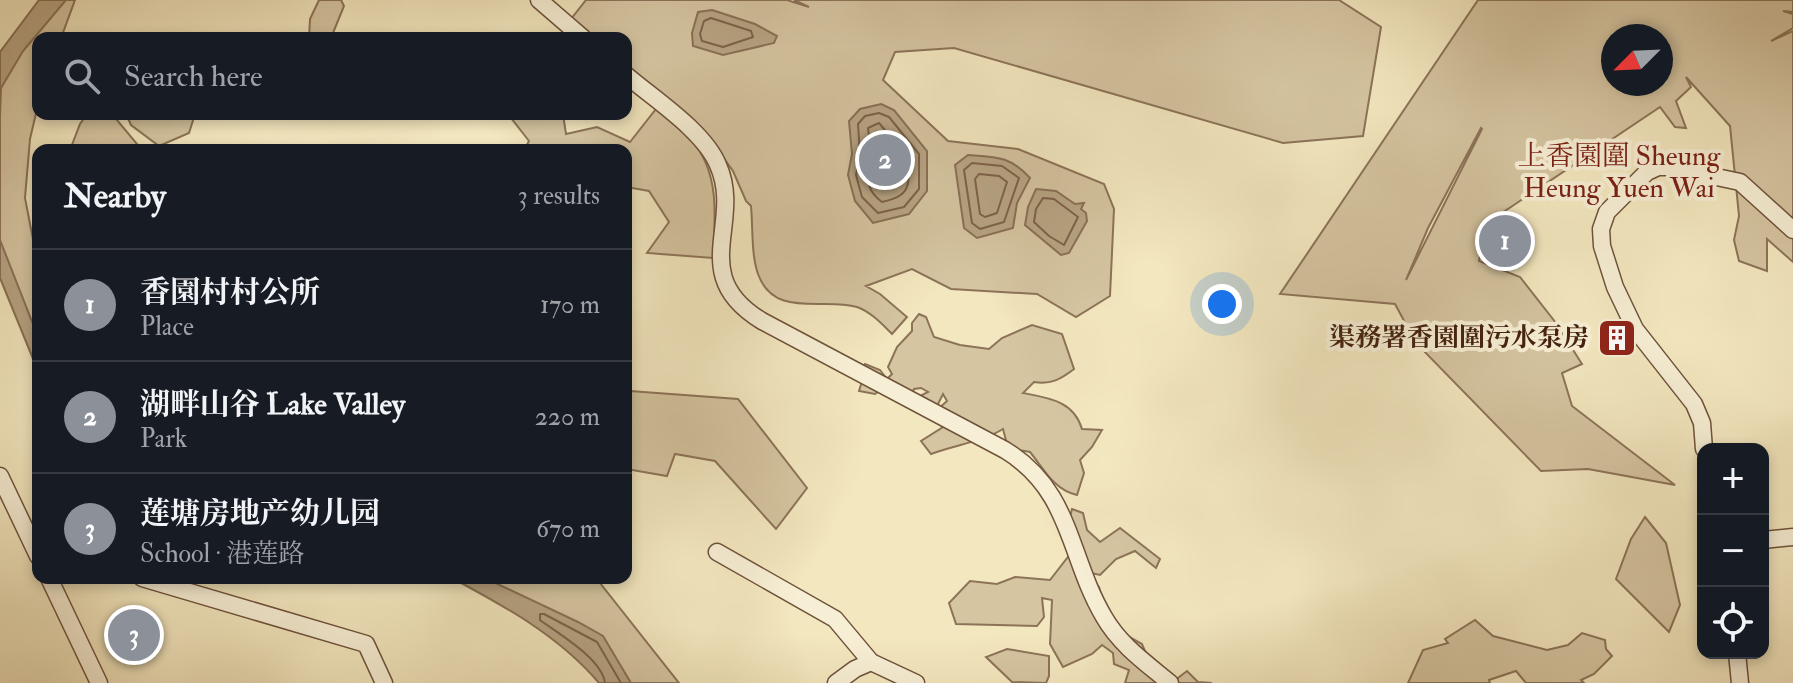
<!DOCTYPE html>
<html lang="en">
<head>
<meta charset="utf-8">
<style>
	body { margin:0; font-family:"IM FELL Double Pica","Noto Serif SC",serif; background:#20242c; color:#f1f3f6 }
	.controls { position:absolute; right:24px; bottom:24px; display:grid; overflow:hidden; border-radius:16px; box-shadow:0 4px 12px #0003 }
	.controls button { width:72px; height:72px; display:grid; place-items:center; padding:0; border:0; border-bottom:2px solid #363941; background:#171b24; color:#f1f3f6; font:40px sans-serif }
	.compass { position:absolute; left:1601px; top:24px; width:72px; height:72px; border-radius:50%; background:#171b24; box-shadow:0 4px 12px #0003; rotate:246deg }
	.you { position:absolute; left:1222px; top:304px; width:28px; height:28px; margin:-20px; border:6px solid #fff; border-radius:50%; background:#1a73e8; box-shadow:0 0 0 12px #1a73e833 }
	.badge { display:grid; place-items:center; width:52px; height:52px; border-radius:50%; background:#8c9099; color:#fff; font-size:26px; font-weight:700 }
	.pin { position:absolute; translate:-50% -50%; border:4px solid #fff; box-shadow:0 2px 8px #0006 }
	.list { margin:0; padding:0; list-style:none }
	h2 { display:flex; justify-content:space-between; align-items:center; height:104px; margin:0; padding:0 32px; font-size:34px }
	h2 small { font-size:26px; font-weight:400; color:#9ea1a6 }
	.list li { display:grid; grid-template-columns:52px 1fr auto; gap:24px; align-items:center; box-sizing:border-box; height:112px; padding:0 32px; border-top:2px solid #363941 }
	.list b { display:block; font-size:30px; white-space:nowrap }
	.list p { margin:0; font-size:26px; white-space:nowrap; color:#9ea1a6 }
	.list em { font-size:26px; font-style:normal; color:#9ea1a6 }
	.icon { flex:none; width:44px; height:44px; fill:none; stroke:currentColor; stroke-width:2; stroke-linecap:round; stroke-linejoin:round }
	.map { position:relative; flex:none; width:1793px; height:683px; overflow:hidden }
	.search { position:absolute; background:#171b24; box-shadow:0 4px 12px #0003; left:32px; top:32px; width:600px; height:88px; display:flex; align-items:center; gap:20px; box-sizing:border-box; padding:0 28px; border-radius:16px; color:#9ea1a6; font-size:30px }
	.panel { position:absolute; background:#171b24; box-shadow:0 4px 12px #0003; left:32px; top:144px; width:600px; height:440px; border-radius:16px }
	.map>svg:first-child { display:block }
</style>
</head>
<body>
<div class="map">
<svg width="1793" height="683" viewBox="0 0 1793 683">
	<rect width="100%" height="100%" fill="#f3e7bf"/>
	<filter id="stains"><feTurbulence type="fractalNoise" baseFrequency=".0025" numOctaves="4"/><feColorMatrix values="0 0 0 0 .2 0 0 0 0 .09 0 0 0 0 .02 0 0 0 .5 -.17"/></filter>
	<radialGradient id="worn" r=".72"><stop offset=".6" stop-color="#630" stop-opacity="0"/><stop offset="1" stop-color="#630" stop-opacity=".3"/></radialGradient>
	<g fill="#d5c5a1" stroke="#8c7358" stroke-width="2" fill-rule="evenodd">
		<polygon points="54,0 75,0 61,38 38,38 38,105 30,139 25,198 38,265 38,362 0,260 0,77"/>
		<polygon points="319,0 341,0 344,6 331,38 309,38 310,19"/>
		<path d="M586,0H787L809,7L794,0H1339L1381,27L1363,136L1283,143L954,48L895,52L883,80L948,141L1018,149L1104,184L1114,209L1110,296L1076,317L1037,294L951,289L912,269L866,286L880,294L907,317L892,334C882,324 871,312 857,307C824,297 774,319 758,274C751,254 753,227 751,206L746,201L733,171L705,132L626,65V38H594L571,19Z"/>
		<path d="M1478,0H1793V12L1783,11L1793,14V28L1771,41L1793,31V262L1767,239V271L1739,261L1734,240L1739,216L1730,126L1686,77L1691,87L1676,101L1686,128L1675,127L1660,107L1487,223L1479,261L1520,277L1556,323L1582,364L1562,373L1572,406L1675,485L1588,469L1541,471L1416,343L1395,304L1280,294ZM1613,36H1661V84H1613ZM1481,128L1482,129L1406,280L1428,228Z"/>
		<path d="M656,109C668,119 684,130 694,143C720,176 715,218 713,258L647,253L669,222L649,191L626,187V150H524L529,141L508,114H563L566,134L597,127L630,142Z"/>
		<polygon points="87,114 112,114 142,150 70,150 80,124"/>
		<polygon points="126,114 195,114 189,133 159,146 131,125"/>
		<path d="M919,314L926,317L934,337L960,345L989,349L1002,338L1032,325L1062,334L1074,369C1061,379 1051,385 1034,382L1023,393C1049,398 1074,401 1082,429L1102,430L1092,447L1080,460L1084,473L1077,495C1054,490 1044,469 1030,452L1008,448L1003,429C982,442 954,445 931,454L921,441L943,427L938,409L947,401L943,394L937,406L920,396L928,392L921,388L914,389L908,403L885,387L875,394L859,391L863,378L856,374L865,364L880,370L887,379L892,374L888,367L897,347L912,331V323Z"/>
		<polygon points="630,391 738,399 807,488 776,529 715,461 675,454 667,476 626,469 626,395"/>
		<polygon points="1072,509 1083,513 1087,530 1100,542 1120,528 1160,559 1156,568 1135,551 1116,559 1100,575 1077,570 1099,587 1110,626 1142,644 1150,663 1174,681 1187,671 1198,682 1212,683 1125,683 1129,670 1114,664 1113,653 1102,645 1092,654 1063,667 1050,644 1052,600 1042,598 1044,617 1037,626 956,624 949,603 970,581 997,584 1015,577 1050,580 1074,549 1067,529"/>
		<polygon points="1645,517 1666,543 1680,605 1669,632 1616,579 1631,539"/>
		<polygon points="468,578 596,578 679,683 619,683"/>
		<polygon points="1475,620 1493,636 1547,650 1568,645 1582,633 1605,640 1606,649 1612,656 1594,674 1581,680 1584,683 1526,683 1516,671 1489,680 1490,683 1408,683 1423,650 1448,643 1445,639"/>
		<polygon points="127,623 132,634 145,629 154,648 125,662 111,631"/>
		<polygon points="1007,649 1049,656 1049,676 1046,683 1012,682 986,657"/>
	</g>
	<g fill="#b7a483" stroke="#897055" stroke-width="2">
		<polygon points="39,0 66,0 23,51 1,88 0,115 0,52"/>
		<polygon points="712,10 755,24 777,36 774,43 723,55 693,46 692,33 698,12"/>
		<polygon points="881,104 894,110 927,151 927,191 909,214 873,223 855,201 848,175 852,154 849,121 860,109"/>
		<path d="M968,155C997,157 1010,156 1030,178L1017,203L1013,228L977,238L964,228L955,165Z"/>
		<polygon points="1036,189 1056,191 1075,204 1084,203 1081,209 1086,213 1087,221 1069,253 1061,255 1025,225 1028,207"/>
		<polygon points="0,240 38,337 38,371 0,278"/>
		<path d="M452,578H485L578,622L603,636L631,683H599C559,636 506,607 452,578Z"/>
	</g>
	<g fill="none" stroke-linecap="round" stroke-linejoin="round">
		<g stroke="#7d6249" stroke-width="2">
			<polygon points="711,18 751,31 753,37 723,47 702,41 700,34 704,21"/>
			<polygon points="879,113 889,117 919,154 919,189 904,207 878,213 862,197 856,175 860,155 858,124 865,116"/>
			<path d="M879,123L909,159C909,186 911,196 882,202C862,187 869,175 870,154C870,146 869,136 868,128Z"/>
			<path d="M885,151L889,152C898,163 904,184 886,189L882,186L879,173Z"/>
			<polygon points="972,163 1002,166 1019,178 1004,222 980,229 972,223 964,170"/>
			<polygon points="979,174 999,176 1007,182 997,213 985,217 980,214 975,179"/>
			<polygon points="1043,198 1054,199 1078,217 1064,245 1049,236 1034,222 1036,209"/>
			<path d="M605,683C602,659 559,634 540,620V614H544L597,642L621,683"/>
		</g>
		<defs>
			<g id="minor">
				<polyline points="539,0 583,38"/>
				<path d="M626,75C654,99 704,131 718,165C744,223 686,275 762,321L1005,450C1072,491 1068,556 1104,617C1120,645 1146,663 1170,683"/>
				<polyline points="1704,449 1702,423 1694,404 1635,329 1615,287 1602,246 1601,229 1607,212 1647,172 1658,167 1670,167 1740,182 1793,230"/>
				<polyline points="0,476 38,556"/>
				<polyline points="1763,540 1793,537"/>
				<polyline points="717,552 835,619 871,662 916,683"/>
				<polyline points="49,578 99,683"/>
				<polyline points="142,578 366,644 384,683"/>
				<polyline points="1737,653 1740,683"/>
				<polyline points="836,683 855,669 871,662"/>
			</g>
		</defs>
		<use href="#minor" stroke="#6f523b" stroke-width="19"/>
		<use href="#minor" stroke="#f7efd5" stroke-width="16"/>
	</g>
	<defs>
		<symbol id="building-square" viewBox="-11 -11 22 22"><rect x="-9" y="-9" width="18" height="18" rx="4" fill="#8f2418" stroke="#f7efd5"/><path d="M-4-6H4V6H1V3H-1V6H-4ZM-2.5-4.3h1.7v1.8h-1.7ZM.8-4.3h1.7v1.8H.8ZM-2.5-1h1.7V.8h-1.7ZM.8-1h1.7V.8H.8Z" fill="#fff"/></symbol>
	</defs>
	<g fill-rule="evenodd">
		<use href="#building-square" x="1595" y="316" width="44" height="44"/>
	</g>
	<g text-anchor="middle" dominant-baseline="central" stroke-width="8" stroke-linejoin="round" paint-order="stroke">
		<g font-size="26" font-weight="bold" fill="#43210f" stroke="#f7efd5" text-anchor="end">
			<text x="1589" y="338">渠務署香園圍污水泵房</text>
		</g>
		<g font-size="28" fill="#7a1f14" stroke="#f7efd5">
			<text x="1619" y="156">上香園圍 Sheung<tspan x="1619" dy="32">Heung Yuen Wai</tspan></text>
		</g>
	</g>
	<rect width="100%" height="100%" filter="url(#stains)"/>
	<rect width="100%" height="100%" fill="url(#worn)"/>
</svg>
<div class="controls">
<button>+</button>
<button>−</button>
<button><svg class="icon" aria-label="locate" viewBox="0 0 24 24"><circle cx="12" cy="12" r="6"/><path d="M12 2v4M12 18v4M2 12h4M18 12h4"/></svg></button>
</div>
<svg class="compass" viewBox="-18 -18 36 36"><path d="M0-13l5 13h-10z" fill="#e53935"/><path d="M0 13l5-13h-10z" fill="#9ea1a6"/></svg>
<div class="you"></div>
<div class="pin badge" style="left:1505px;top:241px">1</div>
<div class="pin badge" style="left:885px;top:160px">2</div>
<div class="pin badge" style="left:134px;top:635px">3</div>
<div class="search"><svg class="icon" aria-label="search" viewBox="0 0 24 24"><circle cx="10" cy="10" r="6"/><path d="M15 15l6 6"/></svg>Search here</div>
<section class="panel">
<h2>Nearby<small>3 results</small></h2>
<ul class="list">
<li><span class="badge">1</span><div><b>香園村村公所</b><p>Place</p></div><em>170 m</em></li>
<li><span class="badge">2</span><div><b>湖畔山谷 Lake Valley</b><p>Park</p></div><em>220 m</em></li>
<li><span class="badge">3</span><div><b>莲塘房地产幼儿园</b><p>School · 港莲路</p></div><em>670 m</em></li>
</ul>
</section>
</div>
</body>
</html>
